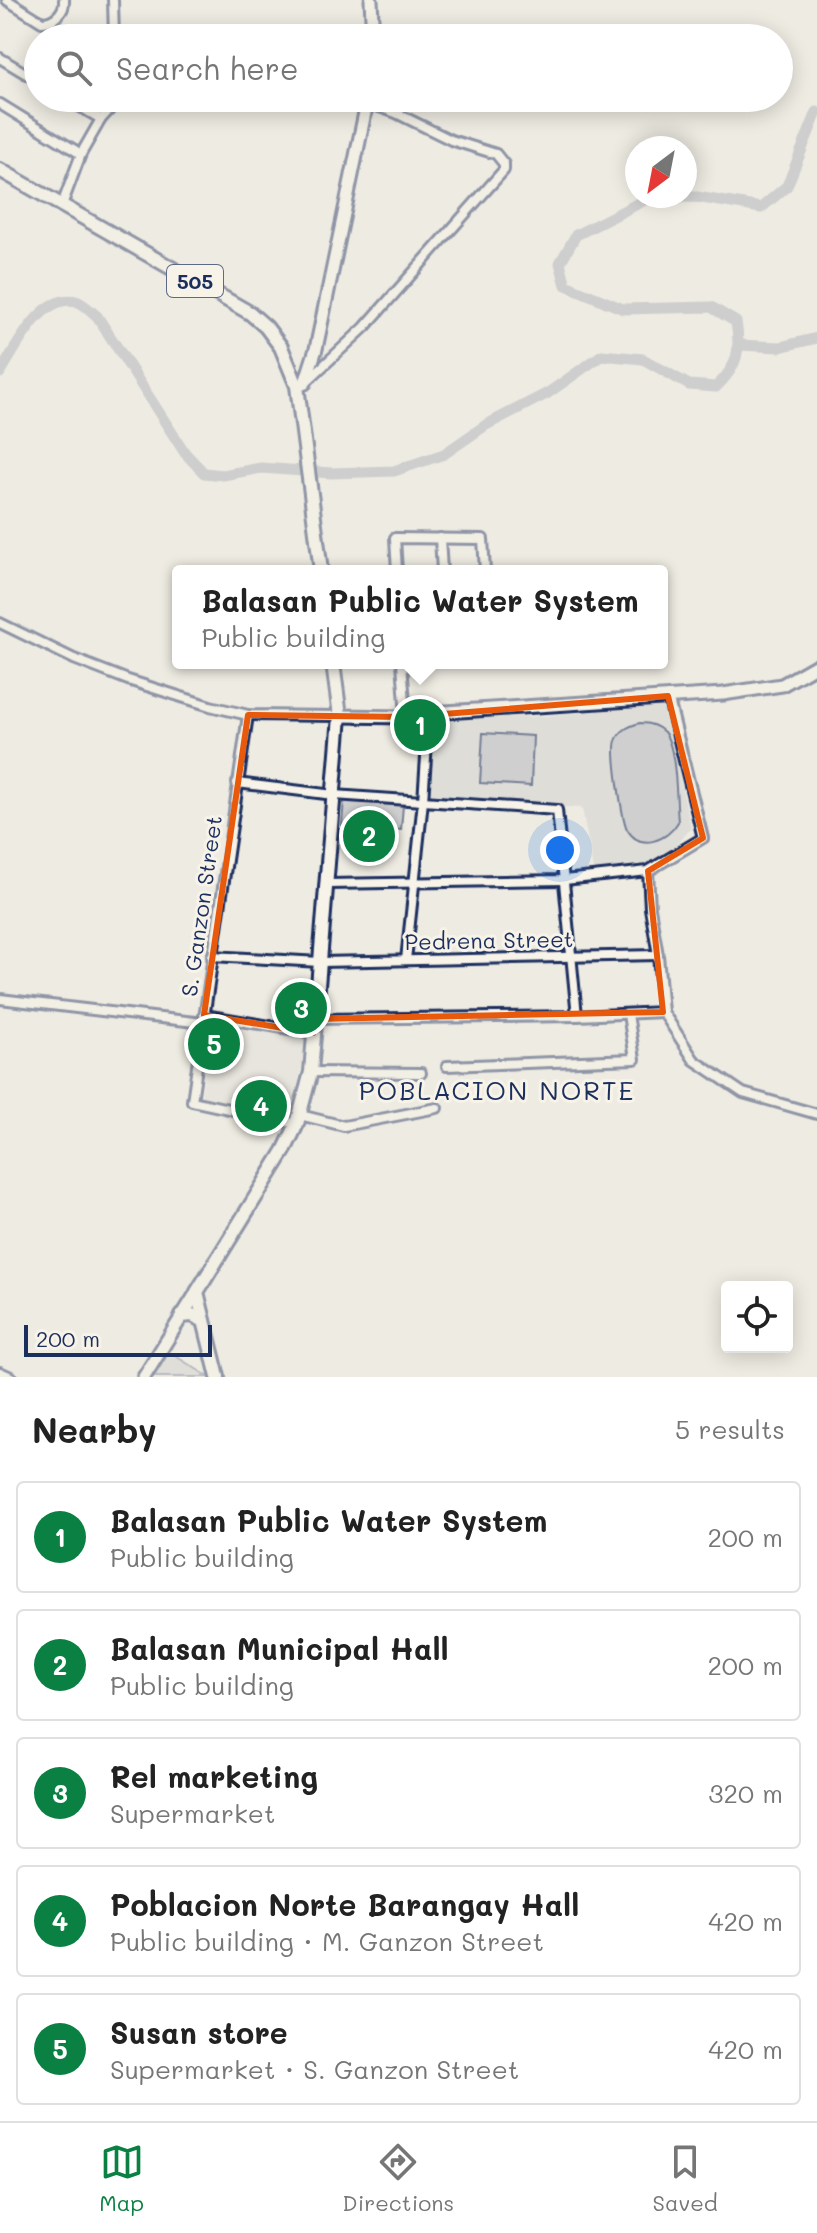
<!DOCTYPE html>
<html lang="en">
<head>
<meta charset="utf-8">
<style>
	body { margin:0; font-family:Mali,sans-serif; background:#f6f6f6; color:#222 }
	.controls { position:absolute; right:24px; bottom:24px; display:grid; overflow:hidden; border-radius:8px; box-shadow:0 4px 20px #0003 }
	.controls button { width:72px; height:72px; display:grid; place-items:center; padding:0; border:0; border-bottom:2px solid #e0e0e0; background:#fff; color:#222; font:40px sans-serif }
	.compass { position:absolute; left:625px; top:136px; width:72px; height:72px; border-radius:50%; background:#fff; box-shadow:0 4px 20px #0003; rotate:212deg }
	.scale { position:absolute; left:24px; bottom:20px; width:188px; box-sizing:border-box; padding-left:8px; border:4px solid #1b2f5e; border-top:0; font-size:22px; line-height:28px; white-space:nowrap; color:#1b2f5e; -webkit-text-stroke:6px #f7f3e8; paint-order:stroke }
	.you { position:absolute; left:560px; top:850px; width:28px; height:28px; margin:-20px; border:6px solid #fff; border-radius:50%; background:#1a73e8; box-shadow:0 0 0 12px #1a73e833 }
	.badge { display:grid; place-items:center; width:52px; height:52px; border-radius:50%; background:#0b8043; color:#fff; font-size:26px; font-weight:700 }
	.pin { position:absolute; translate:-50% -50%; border:4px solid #fff; box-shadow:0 2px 8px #0006 }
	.popup { position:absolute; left:172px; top:565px; width:496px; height:104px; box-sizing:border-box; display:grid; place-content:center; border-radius:8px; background:#fff; filter:drop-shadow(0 2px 6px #0005); font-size:26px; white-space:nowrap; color:#767676 }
	.popup b { font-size:30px; color:#222 }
	.popup::after { content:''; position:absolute; left:50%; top:100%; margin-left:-16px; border:16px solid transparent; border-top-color:#fff }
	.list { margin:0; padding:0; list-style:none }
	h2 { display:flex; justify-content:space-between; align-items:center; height:104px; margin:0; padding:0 32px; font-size:34px }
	h2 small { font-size:26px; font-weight:400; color:#767676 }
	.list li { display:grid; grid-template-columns:52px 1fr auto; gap:24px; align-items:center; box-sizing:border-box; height:112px; margin:0 16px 16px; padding:0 16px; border:2px solid #e0e0e0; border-radius:8px }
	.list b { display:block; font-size:30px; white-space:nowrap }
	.list p { margin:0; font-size:26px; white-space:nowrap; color:#767676 }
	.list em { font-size:26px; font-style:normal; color:#767676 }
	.icon { flex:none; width:44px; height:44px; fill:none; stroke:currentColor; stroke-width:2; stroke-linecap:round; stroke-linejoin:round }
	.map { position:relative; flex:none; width:817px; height:1377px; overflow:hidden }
	.search { position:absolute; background:#fff; box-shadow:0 4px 20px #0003; left:24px; right:24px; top:24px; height:88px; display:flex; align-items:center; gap:20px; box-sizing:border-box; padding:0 28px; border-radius:44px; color:#767676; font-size:30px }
	.sheet { height:744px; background:#fff }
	nav { display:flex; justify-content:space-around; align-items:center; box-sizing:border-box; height:112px; border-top:2px solid #e0e0e0; background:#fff; font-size:22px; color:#767676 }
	nav a { display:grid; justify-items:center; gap:4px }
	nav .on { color:#0b8043 }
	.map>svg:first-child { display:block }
</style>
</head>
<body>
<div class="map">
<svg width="817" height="1377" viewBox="0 0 817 1377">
	<rect width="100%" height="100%" fill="#eeebe2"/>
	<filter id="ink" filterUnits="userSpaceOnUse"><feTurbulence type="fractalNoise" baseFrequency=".0125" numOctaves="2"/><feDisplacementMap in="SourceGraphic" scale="16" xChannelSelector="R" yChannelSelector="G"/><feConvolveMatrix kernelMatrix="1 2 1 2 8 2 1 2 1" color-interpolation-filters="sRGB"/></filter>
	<g filter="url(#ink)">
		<g fill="#deddd8">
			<polygon points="663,705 691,828 671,852 629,873 593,869 582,808 429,798 436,720 543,716"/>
			<polygon points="212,1026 307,1037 292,1116 201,1100"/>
		</g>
		<g fill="#cfcfcf" stroke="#757f96" stroke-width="2">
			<path d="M640,723C649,723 657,725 664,732C677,748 676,800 678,822C668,840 640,852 627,829C622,819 612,751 616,741C620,730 629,726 640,723Z"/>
			<polygon points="483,733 533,736 531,786 480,783"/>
			<polygon points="344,800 403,805 401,830 342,825"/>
			<polygon points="169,1352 209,1377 154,1377"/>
		</g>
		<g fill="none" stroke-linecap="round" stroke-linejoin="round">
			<g stroke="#a6abb5" stroke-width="11">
				<polyline points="740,345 780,347 817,338"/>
				<path d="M0,373C15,350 41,293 76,301C83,303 91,311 97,316L185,453L204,473L223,475L261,468L331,473L394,471L444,454L486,425L548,393L602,355L643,359L689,385L716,387C738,366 741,351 736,322L711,307L623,309L566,285L560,263L576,235L649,198L697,197L761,208L787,186L817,112"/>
			</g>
			<defs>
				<g id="street">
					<path d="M7,0L42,22C54,22 65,12 64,0"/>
					<polyline points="113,0 114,38"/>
					<polyline points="0,58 38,81"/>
					<polyline points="65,98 101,119"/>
					<polyline points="0,104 81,154"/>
					<polyline points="62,205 81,154 101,119 120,98"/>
					<polyline points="307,381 365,327 504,170 504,164 496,154 451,140 396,113 367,103"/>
					<polyline points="440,538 442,571"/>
					<polyline points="397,571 395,538 483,539 485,571"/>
					<polyline points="0,623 74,659 128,680 210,706 248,715 340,716"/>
					<polyline points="402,663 406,717"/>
					<polyline points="248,715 192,1101 297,1124"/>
					<polyline points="237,783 334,795 557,810 577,1016"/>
					<polyline points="648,871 650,908 658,955 663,1012 694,1060 743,1093 817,1114"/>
					<polyline points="328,884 564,880 630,873 648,871 703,838 668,696"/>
					<polyline points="212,956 320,962 658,955"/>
					<polyline points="406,960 423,801 429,713"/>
					<polyline points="0,999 203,1023"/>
					<polyline points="204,1015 313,1033"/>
					<polyline points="314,1019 577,1016 663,1012"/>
					<polyline points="447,1066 635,1059 628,1014"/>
					<polyline points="311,1072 421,1073"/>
					<polyline points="300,1115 344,1126 437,1108"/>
					<polyline points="0,1372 11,1377"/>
				</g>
				<g id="secondary">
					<polyline points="371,0 373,38"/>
					<polyline points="297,386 305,383 316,349 368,98"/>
					<polyline points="340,716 406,717 429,713 723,694 782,685 817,665"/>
					<polyline points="144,1377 197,1292"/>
				</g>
				<g id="primary">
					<polyline points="0,170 250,313 266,327 281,347 297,386 321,571"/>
					<polyline points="182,1316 192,1315 204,1321"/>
					<polyline points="218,1377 197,1292 284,1151 297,1124 311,1072 340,716 333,663"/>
				</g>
			</defs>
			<use href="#street" stroke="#1b2f5e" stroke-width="14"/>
			<use href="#secondary" stroke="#1b2f5e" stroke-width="17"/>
			<use href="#primary" stroke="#1b2f5e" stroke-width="18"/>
			<use href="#street" stroke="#f7f3e8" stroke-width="8"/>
			<use href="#secondary" stroke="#f7f3e8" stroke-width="11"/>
			<use href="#primary" stroke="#f7f3e8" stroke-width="12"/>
		</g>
	</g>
	<path d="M0 0H817V1377H0ZM668,696L703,838L648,871L663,1012L314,1019L313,1033L204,1015L248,715L406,717Z" fill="#eeebe2" fill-opacity=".55" fill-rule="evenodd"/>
	<path fill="none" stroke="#e8590c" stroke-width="6" stroke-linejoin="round" d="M668,696L703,838L648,871L663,1012L314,1019L313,1033L204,1015L248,715L406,717Z"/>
	<g text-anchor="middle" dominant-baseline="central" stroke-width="6" stroke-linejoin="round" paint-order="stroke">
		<rect fill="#f7f3e8" stroke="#5d6a87" stroke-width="2" x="167" y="265" width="56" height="32" rx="6"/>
		<g font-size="20" font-weight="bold" fill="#1b2f5e">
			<text x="195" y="281">505</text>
		</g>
		<g font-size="22" fill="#1b2f5e" stroke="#f7f3e8">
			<text transform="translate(201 906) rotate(-82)">S. Ganzon Street</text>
			<text transform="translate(489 940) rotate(-1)">Pedrena Street</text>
		</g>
		<g font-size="26" letter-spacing="2" fill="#1b2f5e" stroke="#f7f3e8">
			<text x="497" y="1090">POBLACION NORTE</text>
		</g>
	</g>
</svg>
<div class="controls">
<button><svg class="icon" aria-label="locate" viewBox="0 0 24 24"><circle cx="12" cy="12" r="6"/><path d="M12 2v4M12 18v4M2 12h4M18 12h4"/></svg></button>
</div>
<svg class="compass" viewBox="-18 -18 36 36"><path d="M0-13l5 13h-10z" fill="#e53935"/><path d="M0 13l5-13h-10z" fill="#767676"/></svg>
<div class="scale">200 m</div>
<div class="you"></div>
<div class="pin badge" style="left:420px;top:725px">1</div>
<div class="popup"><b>Balasan Public Water System</b>Public building</div>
<div class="pin badge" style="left:369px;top:836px">2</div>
<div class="pin badge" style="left:301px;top:1008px">3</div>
<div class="pin badge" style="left:261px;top:1106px">4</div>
<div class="pin badge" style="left:214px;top:1044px">5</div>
<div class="search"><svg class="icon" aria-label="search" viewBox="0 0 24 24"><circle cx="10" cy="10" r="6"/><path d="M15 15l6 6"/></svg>Search here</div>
</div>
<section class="sheet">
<h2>Nearby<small>5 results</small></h2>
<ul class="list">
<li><span class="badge">1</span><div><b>Balasan Public Water System</b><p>Public building</p></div><em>200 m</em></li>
<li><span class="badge">2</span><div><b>Balasan Municipal Hall</b><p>Public building</p></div><em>200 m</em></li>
<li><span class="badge">3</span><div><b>Rel marketing</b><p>Supermarket</p></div><em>320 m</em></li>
<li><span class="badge">4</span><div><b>Poblacion Norte Barangay Hall</b><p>Public building · M. Ganzon Street</p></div><em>420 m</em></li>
<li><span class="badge">5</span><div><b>Susan store</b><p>Supermarket · S. Ganzon Street</p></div><em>420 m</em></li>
</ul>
</section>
<nav>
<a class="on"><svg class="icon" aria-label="map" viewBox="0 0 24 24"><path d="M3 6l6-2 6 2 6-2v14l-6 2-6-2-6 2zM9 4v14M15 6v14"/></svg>Map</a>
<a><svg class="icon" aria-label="directions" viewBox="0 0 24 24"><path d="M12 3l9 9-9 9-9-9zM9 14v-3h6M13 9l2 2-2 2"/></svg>Directions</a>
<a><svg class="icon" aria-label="saved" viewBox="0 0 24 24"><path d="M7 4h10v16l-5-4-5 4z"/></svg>Saved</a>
</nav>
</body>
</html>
